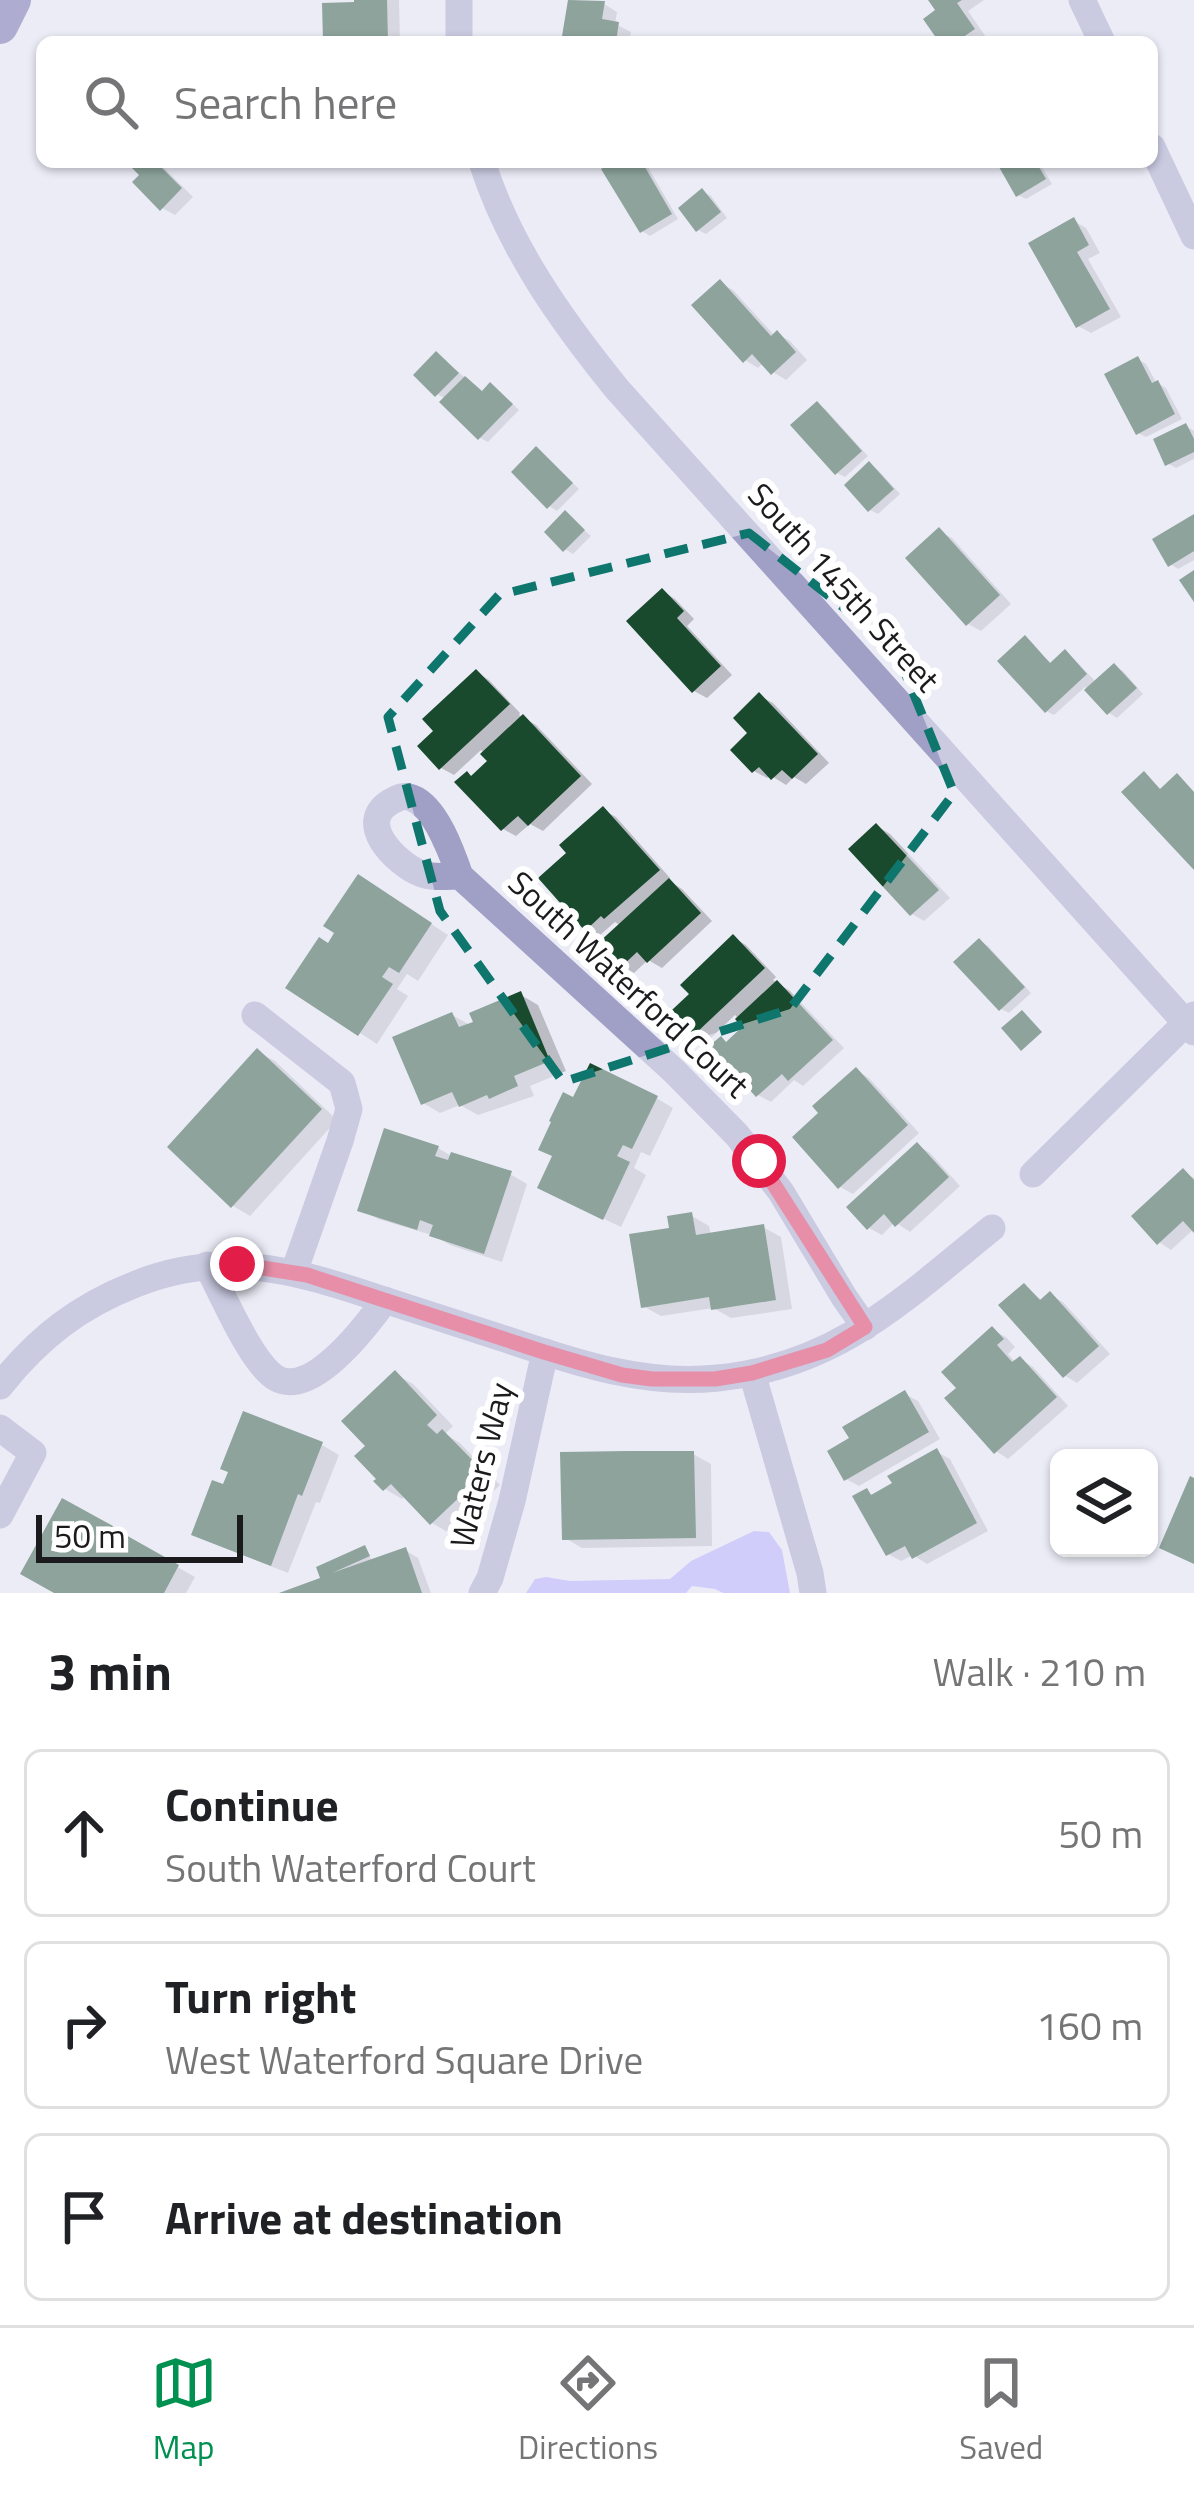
<!DOCTYPE html>
<html lang="en">
<head>
<meta charset="utf-8">
<style>
	body { margin:0; font-family:"Titillium Web",sans-serif; background:#f2f2f2; color:#202124 }
	.controls { position:absolute; right:36px; bottom:36px; display:grid; overflow:hidden; border-radius:18px; box-shadow:0 3px 9px #0004 }
	.controls button { width:108px; height:108px; display:grid; place-items:center; padding:0; border:0; border-bottom:3px solid #e0e0e0; background:#fff; color:#202124; font:60px sans-serif }
	.scale { position:absolute; left:36px; bottom:30px; width:207px; box-sizing:border-box; padding-left:12px; border:6px solid #1b1b1e; border-top:0; font-size:33px; line-height:42px; white-space:nowrap; color:#1b1b1e; -webkit-text-stroke:9px #fff; paint-order:stroke }
	.stop { position:absolute; width:36px; height:36px; margin:-27px; border:9px solid #e11d48; border-radius:50%; background:#fff }
	.stop.end { background:#e11d48; border-color:#fff; box-shadow:0 3px 12px #0008 }
	.list { margin:0; padding:0; list-style:none }
	h2 { display:flex; justify-content:space-between; align-items:center; height:156px; margin:0; padding:0 48px; font-size:51px }
	h2 small { font-size:39px; font-weight:400; color:#757577 }
	.list li { display:grid; grid-template-columns:78px 1fr auto; gap:36px; align-items:center; box-sizing:border-box; height:168px; margin:0 24px 24px; padding:0 24px; border:3px solid #e0e0e0; border-radius:18px }
	.list b { display:block; font-size:45px; white-space:nowrap }
	.list p { margin:0; font-size:39px; white-space:nowrap; color:#757577 }
	.list em { font-size:39px; font-style:normal; color:#757577 }
	.icon { flex:none; width:66px; height:66px; fill:none; stroke:currentColor; stroke-width:2; stroke-linecap:round; stroke-linejoin:round }
	.map { position:relative; flex:none; width:1194px; height:1593px; overflow:hidden }
	.search { position:absolute; background:#fff; box-shadow:0 3px 9px #0004; left:36px; right:36px; top:36px; height:132px; display:flex; align-items:center; gap:30px; box-sizing:border-box; padding:0 42px; border-radius:18px; color:#757577; font-size:45px }
	.sheet { height:732px; background:#fff }
	nav { display:flex; justify-content:space-around; align-items:center; box-sizing:border-box; height:168px; border-top:3px solid #e0e0e0; background:#fff; font-size:33px; color:#757577 }
	nav a { display:grid; justify-items:center; gap:6px }
	nav .on { color:#00904f }
	.map>svg:first-child { display:block }
</style>
</head>
<body>
<div class="map">
<svg width="1194" height="1593" viewBox="0 0 1194 1593">
	<rect width="100%" height="100%" fill="#ececf7"/>
	<polygon fill="#ada7fc" points="754,1531 769,1532 782,1550 790,1593 723,1593 715,1589 692,1586 686,1593 526,1593 535,1579 546,1577 570,1581 670,1579 691,1561"/>
	<g fill="#0003">
		<polygon points="357,0 399,0 400,42 326,42 357,5"/>
		<polygon points="571,0 604,4 617,12 615,24 631,32 629,42 564,42"/>
		<polygon points="932,0 984,0 968,11 986,37 979,42 942,42 939,11"/>
		<polygon points="130,162 158,162 193,197 175,215 162,208 143,175"/>
		<polygon points="619,162 645,162 678,219 650,236 642,231"/>
		<polygon points="1013,162 1039,162 1052,184 1026,199 1018,195"/>
		<polygon points="703,192 711,196 727,218 706,234 698,230"/>
		<polygon points="1074,221 1086,228 1100,253 1088,259 1121,317 1091,333 1078,326"/>
		<polygon points="720,283 733,290 775,336 777,334 790,341 807,360 786,380 773,372 764,362 758,368 745,360"/>
		<polygon points="437,354 484,394 499,391 519,410 488,442 480,438 446,399 437,394"/>
		<polygon points="1138,359 1146,364 1156,382 1166,388 1182,419 1146,437 1138,433"/>
		<polygon points="818,405 825,409 868,456 845,477 837,473"/>
		<polygon points="1186,426 1194,431 1194,459 1176,468 1167,463"/>
		<polygon points="544,455 579,489 557,511 549,506"/>
		<polygon points="870,465 878,470 900,494 878,514 870,510"/>
		<polygon points="566,514 591,536 573,554 565,549"/>
		<polygon points="1194,518 1194,560 1178,569 1170,564"/>
		<polygon points="939,531 952,538 1011,604 981,631 968,624"/>
		<polygon points="663,591 675,599 694,619 687,626 732,675 707,698 694,691"/>
		<polygon points="1025,639 1053,665 1066,653 1073,658 1097,683 1115,667 1123,671 1143,694 1117,718 1109,713 1085,687 1054,715 1046,711"/>
		<polygon points="476,672 489,680 520,713 519,715 536,725 592,784 543,831 530,824 516,836 503,829 473,778 491,761 481,750 454,775 441,768 438,731"/>
		<polygon points="760,696 773,703 829,763 806,784 794,777 786,785 770,775 767,778 754,771 752,734"/>
		<polygon points="603,810 616,817 670,878 668,880 682,889 712,921 662,968 648,960 634,973 622,966 621,926 615,922 599,936 586,928 571,853"/>
		<polygon points="877,826 890,834 950,898 924,921 912,914"/>
		<polygon points="376,888 448,935 418,981 407,974 397,989 408,996 377,1044 289,987 329,947"/>
		<polygon points="734,938 746,945 776,977 773,980 790,991 844,1048 803,1086 794,1080 771,1102 758,1095 729,1044 746,1027 735,1015 709,1040 696,1033 693,995"/>
		<polygon points="980,942 988,946 1031,993 1009,1013 1001,1009"/>
		<polygon points="521,995 538,1005 566,1071 530,1086 534,1096 478,1115 460,1105 440,1113 423,1103 452,1015 470,1025"/>
		<polygon points="258,1052 275,1061 337,1120 250,1216 233,1206"/>
		<polygon points="856,1070 869,1078 919,1133 853,1194 840,1187 822,1113"/>
		<polygon points="656,1098 673,1108 650,1156 641,1152 634,1168 646,1175 621,1227 558,1197"/>
		<polygon points="917,1145 930,1153 960,1186 910,1232 895,1222 882,1235 869,1228"/>
		<polygon points="438,1148 453,1157 510,1174 527,1184 502,1262 450,1245 435,1236 378,1219 361,1209"/>
		<polygon points="1183,1172 1194,1178 1194,1229 1171,1250 1159,1242"/>
		<polygon points="692,1216 709,1226 711,1236 763,1227 781,1237 792,1309 731,1318 713,1308 661,1316 643,1306 672,1230"/>
		<polygon points="1024,1286 1043,1301 1050,1295 1063,1302 1110,1354 1077,1383 1064,1375"/>
		<polygon points="993,1330 1006,1337 1015,1347 1008,1354 1016,1363 1020,1359 1033,1367 1068,1406 1008,1459 996,1451 960,1388"/>
		<polygon points="395,1374 413,1384 453,1426 445,1434 460,1443 500,1485 449,1533 432,1523 406,1495 402,1499 385,1489 369,1446"/>
		<polygon points="905,1394 918,1401 940,1439 859,1486 846,1479 853,1439"/>
		<polygon points="244,1415 322,1445 339,1455 320,1503 316,1502 288,1573 212,1543 195,1534 225,1488"/>
		<polygon points="937,1452 950,1459 988,1531 927,1564 913,1555 901,1561 888,1554 867,1492 875,1496"/>
		<polygon points="693,1454 711,1464 712,1546 582,1548 565,1538"/>
		<polygon points="63,1502 195,1577 186,1593 58,1593"/>
		<polygon points="365,1549 373,1562 405,1550 418,1558 431,1593 286,1593 324,1580 319,1569"/>
	</g>
	<g fill="#194a2d">
		<polygon points="354,0 387,0 388,42 323,42 322,3 354,2"/>
		<polygon points="568,0 605,1 602,19 619,22 616,42 561,42"/>
		<polygon points="928,0 962,0 957,3 975,29 956,42 939,42 923,19 935,10"/>
		<polygon points="126,162 156,162 182,188 160,211 132,182 139,175"/>
		<polygon points="613,162 642,162 672,214 640,233 601,169"/>
		<polygon points="1007,162 1036,162 1046,179 1016,197 999,167"/>
		<polygon points="702,188 721,212 696,232 678,208"/>
		<polygon points="1074,217 1089,245 1077,252 1110,309 1076,328 1028,243"/>
		<polygon points="720,279 771,336 777,330 796,352 771,375 752,354 743,363 691,305"/>
		<polygon points="436,351 459,373 435,397 413,375"/>
		<polygon points="1138,356 1152,383 1158,380 1175,414 1136,435 1104,374"/>
		<polygon points="465,376 482,391 490,382 513,404 478,440 439,402"/>
		<polygon points="817,401 862,451 835,475 790,425"/>
		<polygon points="1186,423 1194,439 1194,452 1165,466 1153,439"/>
		<polygon points="536,446 573,483 547,509 511,472"/>
		<polygon points="869,461 894,489 868,512 844,485"/>
		<polygon points="565,510 585,530 563,552 544,532"/>
		<polygon points="1194,514 1194,551 1168,567 1152,539"/>
		<polygon points="939,527 1000,595 966,626 905,558"/>
		<polygon points="1194,570 1194,602 1179,580"/>
		<polygon points="662,588 684,611 677,618 721,666 692,693 626,621"/>
		<polygon points="1025,635 1050,663 1065,649 1087,674 1045,713 997,661"/>
		<polygon points="1114,663 1137,688 1107,715 1084,690"/>
		<polygon points="476,669 510,704 439,770 417,746 433,731 422,719"/>
		<polygon points="759,692 818,754 792,779 782,770 771,780 759,767 752,773 730,750 747,733 733,718"/>
		<polygon points="523,714 581,776 528,826 518,816 501,831 454,782 467,771 471,776 487,761 480,754"/>
		<polygon points="1144,771 1160,789 1177,773 1194,792 1194,870 1121,792"/>
		<polygon points="603,806 660,870 604,919 601,916 585,931 538,878 566,853 559,845"/>
		<polygon points="876,823 939,890 910,916 848,849"/>
		<polygon points="358,874 432,923 399,973 389,967 382,977 393,984 358,1036 285,988 319,937 328,943 334,933 323,926"/>
		<polygon points="669,878 701,913 647,963 637,952 620,968 597,944"/>
		<polygon points="733,934 765,968 694,1035 672,1010 689,994 680,985"/>
		<polygon points="979,938 1025,987 999,1011 953,962"/>
		<polygon points="777,980 833,1040 788,1081 782,1074 756,1097 709,1046 721,1036 726,1042 742,1027 735,1019"/>
		<polygon points="521,991 550,1061 514,1076 518,1086 489,1099 487,1095 459,1107 452,1092 421,1105 392,1037 452,1012 459,1027 473,1022 469,1013"/>
		<polygon points="1022,1010 1042,1032 1021,1051 1001,1028"/>
		<polygon points="257,1048 322,1109 231,1208 167,1147"/>
		<polygon points="590,1063 658,1096 632,1149 623,1145 617,1156 630,1162 603,1220 537,1188 552,1156 538,1150 551,1122 549,1121 563,1092 573,1097"/>
		<polygon points="856,1067 908,1125 838,1189 792,1137 818,1113 812,1106"/>
		<polygon points="384,1128 439,1146 435,1156 448,1160 451,1152 512,1171 484,1254 429,1236 433,1225 420,1220 417,1230 357,1211"/>
		<polygon points="917,1142 949,1177 895,1227 884,1214 867,1230 846,1207"/>
		<polygon points="1183,1168 1194,1180 1194,1233 1183,1221 1157,1245 1131,1216"/>
		<polygon points="692,1212 696,1235 764,1224 776,1300 711,1310 709,1297 641,1308 629,1234 669,1228 667,1216"/>
		<polygon points="1024,1283 1040,1300 1050,1291 1099,1346 1063,1378 998,1305"/>
		<polygon points="992,1326 1004,1339 997,1345 1012,1362 1020,1356 1057,1397 994,1454 944,1398 956,1388 941,1372"/>
		<polygon points="395,1370 437,1415 427,1425 437,1434 442,1429 485,1473 430,1525 391,1484 383,1491 373,1481 376,1479 354,1456 365,1446 341,1421"/>
		<polygon points="905,1390 929,1432 844,1481 827,1451 849,1438 842,1427"/>
		<polygon points="243,1411 323,1442 302,1496 298,1494 271,1566 191,1535 212,1480 223,1484 228,1472 220,1469"/>
		<polygon points="937,1448 977,1523 912,1559 905,1546 886,1556 852,1496 867,1488 871,1495 892,1483 887,1476"/>
		<polygon points="628,1451 694,1451 696,1538 562,1540 560,1452"/>
		<polygon points="1190,1476 1194,1478 1194,1564 1159,1548"/>
		<polygon points="62,1498 113,1526 107,1538 119,1544 124,1534 179,1565 164,1593 54,1593 20,1574"/>
		<polygon points="365,1545 370,1556 332,1573 406,1547 422,1593 279,1593 320,1578 316,1567"/>
	</g>
	<g fill="none" stroke-linecap="round" stroke-linejoin="round">
		<g stroke="#a09fc5" stroke-width="27">
			<polyline points="459,0 459,42"/>
			<polyline points="1082,0 1102,42"/>
			<polyline points="1152,147 1194,236"/>
			<path d="M482,162C509,247 561,320 617,389L1194,1032"/>
			<path d="M460,876C449,876 432,878 422,874C396,864 352,821 394,800C400,797 404,795 412,798C436,807 452,853 460,876L674,1071L737,1135L781,1192L844,1297L865,1327"/>
			<polyline points="255,1015 342,1083 349,1109 340,1141 294,1272"/>
			<polyline points="1033,1174 1194,1015"/>
			<path d="M207,1265C222,1293 251,1363 276,1378C312,1399 367,1325 385,1300"/>
			<polyline points="752,1373 810,1573 813,1593"/>
			<path d="M0,1386C38,1338 79,1306 136,1284C222,1250 291,1269 375,1297C418,1311 461,1325 505,1339C574,1362 643,1386 718,1378C837,1366 903,1300 992,1228"/>
			<polyline points="0,1428 33,1453 0,1515"/>
			<polyline points="482,1593 490,1578 512,1501 545,1352"/>
		</g>
		<polyline stroke="#635d9f" stroke-width="36" points="0,26 13,0"/>
	</g>
	<g fill="none" stroke-linecap="round" stroke-linejoin="round">
		<polyline stroke="#e11d48" stroke-width="15" points="237,1264 307,1275 544,1352 622,1375 652,1379 715,1379 752,1373 827,1350 865,1327 759,1161"/>
	</g>
	<path d="M0 0H1194V1593H0ZM749,533L895,648L954,793L790,1009L563,1082L440,911L388,717L499,595Z" fill="#ececf7" fill-opacity=".55" fill-rule="evenodd"/>
	<path fill="none" stroke="#0f766e" stroke-width="9" stroke-dasharray="24 15" stroke-linejoin="round" d="M749,533L895,648L954,793L790,1009L563,1082L440,911L388,717L499,595Z"/>
	<g text-anchor="middle" dominant-baseline="central" stroke-width="12" stroke-linejoin="round" paint-order="stroke">
		<g font-size="33" fill="#1b1b1e" stroke="#fff">
			<text transform="translate(844 587) rotate(48)">South 145th Street</text>
			<text transform="translate(629 984) rotate(43)">South Waterford Court</text>
			<text transform="translate(481 1465) rotate(-76)">Waters Way</text>
		</g>
	</g>
</svg>
<div class="controls">
<button><svg class="icon" aria-label="layers" viewBox="0 0 24 24"><path d="M12 4l9 5-9 5-9-5zM3 14l9 5 9-5"/></svg></button>
</div>
<div class="scale">50 m</div>
<div class="stop" style="left:759px;top:1161px"></div>
<div class="stop end" style="left:237px;top:1264px"></div>
<div class="search"><svg class="icon" aria-label="search" viewBox="0 0 24 24"><circle cx="10" cy="10" r="6"/><path d="M15 15l6 6"/></svg>Search here</div>
</div>
<section class="sheet">
<h2>3 min<small>Walk · 210 m</small></h2>
<ul class="list">
<li><svg class="icon" aria-label="ahead" viewBox="0 0 24 24"><path d="M12 20V5M6 11l6-6 6 6"/></svg><div><b>Continue</b><p>South Waterford Court</p></div><em>50 m</em></li>
<li><svg class="icon" aria-label="right" viewBox="0 0 24 24"><path d="M7 20v-9h11M14 6l5 5-5 5"/></svg><div><b>Turn right</b><p>West Waterford Square Drive</p></div><em>160 m</em></li>
<li><svg class="icon" aria-label="arrive" viewBox="0 0 24 24"><path d="M6 21V4h12l-3 4 3 4H6"/></svg><div><b>Arrive at destination</b></div></li>
</ul>
</section>
<nav>
<a class="on"><svg class="icon" aria-label="map" viewBox="0 0 24 24"><path d="M3 6l6-2 6 2 6-2v14l-6 2-6-2-6 2zM9 4v14M15 6v14"/></svg>Map</a>
<a><svg class="icon" aria-label="directions" viewBox="0 0 24 24"><path d="M12 3l9 9-9 9-9-9zM9 14v-3h6M13 9l2 2-2 2"/></svg>Directions</a>
<a><svg class="icon" aria-label="saved" viewBox="0 0 24 24"><path d="M7 4h10v16l-5-4-5 4z"/></svg>Saved</a>
</nav>
</body>
</html>
